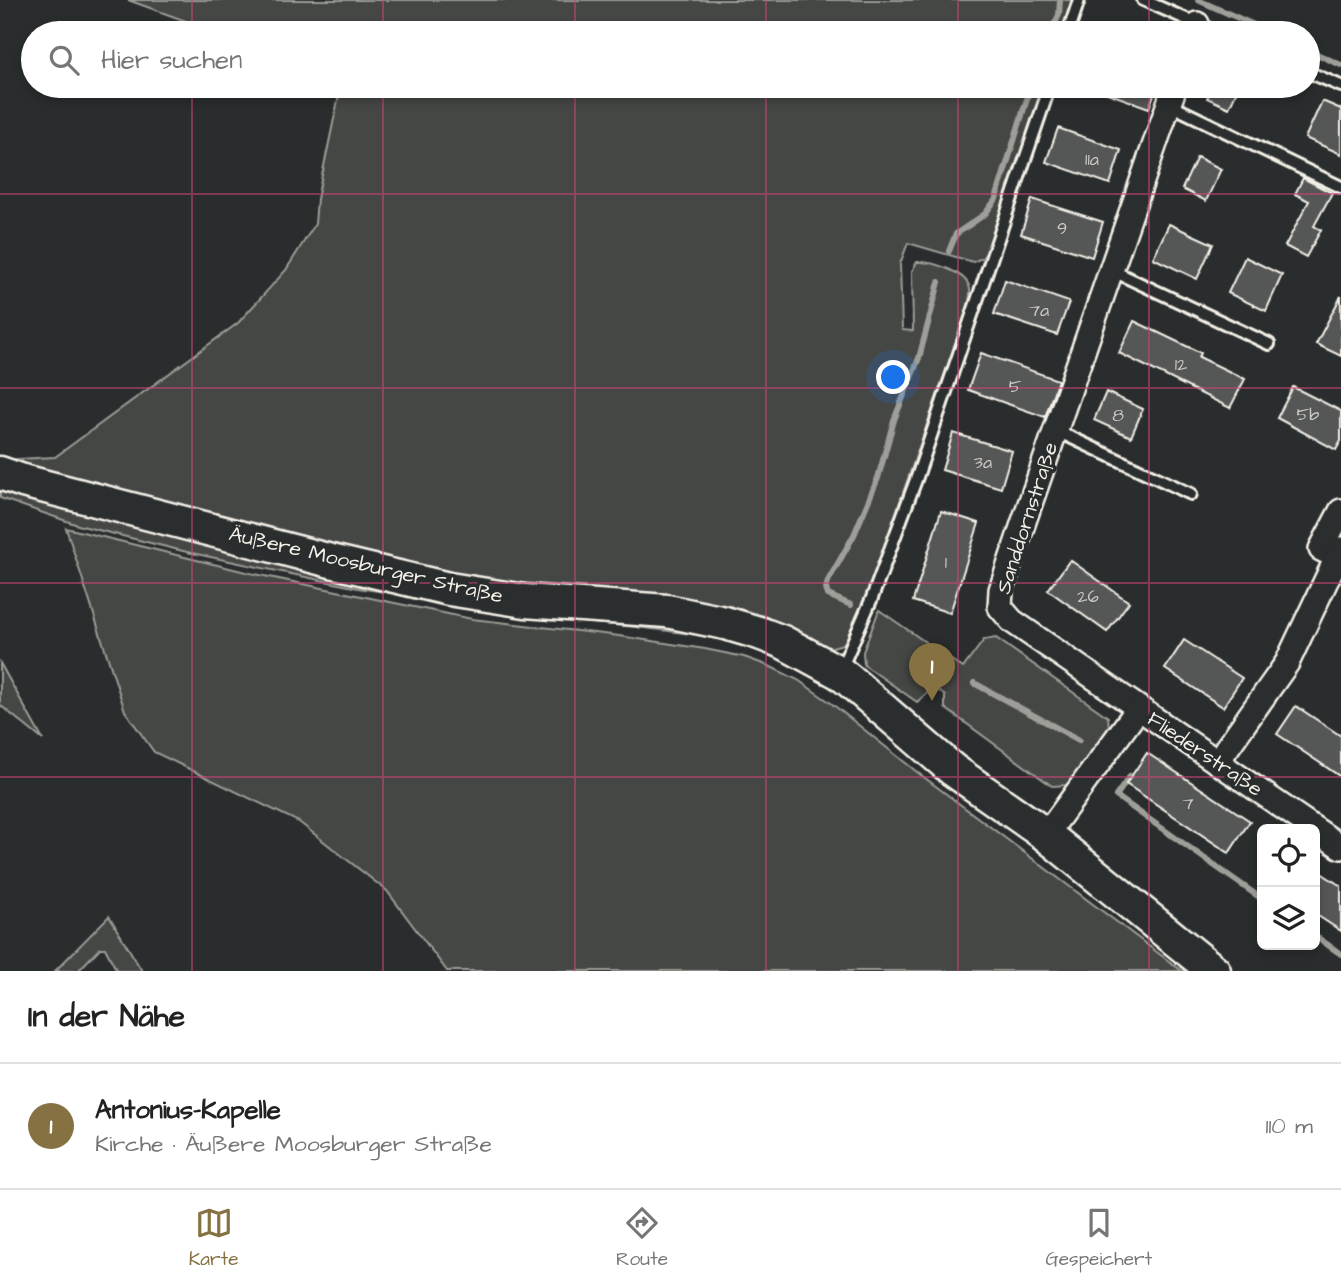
<!DOCTYPE html>
<html lang="de">
<head>
<meta charset="utf-8">
<style>
	body { margin:0; font-family:"Architects Daughter",sans-serif; background:#f6f6f6; color:#222 }
	.controls { position:absolute; right:21px; bottom:21px; display:grid; overflow:hidden; border-radius:10px; box-shadow:0 4px 10px #0003 }
	.controls button { width:63px; height:63px; display:grid; place-items:center; padding:0; border:0; border-bottom:2px solid #e0e0e0; background:#fff; color:#222; font:35px sans-serif }
	.you { position:absolute; left:894px; top:378px; width:24px; height:24px; margin:-18px; border:5px solid #fff; border-radius:50%; background:#1a73e8; box-shadow:0 0 0 10px #1a73e833 }
	.badge { display:grid; place-items:center; width:46px; height:46px; border-radius:50%; background:#857141; color:#fff; font-size:23px; font-weight:700 }
	.pin { position:absolute; translate:-50% -58px; filter:drop-shadow(0 2px 4px #0008) }
	.pin::after { content:''; position:absolute; top:37px; width:24px; height:21px; background:inherit; clip-path:polygon(0 0,100% 0,50% 100%) }
	.list { margin:0; padding:0; list-style:none }
	h2 { display:flex; justify-content:space-between; align-items:center; height:91px; margin:0; padding:0 28px; font-size:30px }
	h2 small { font-size:23px; font-weight:400; color:#767676 }
	.list li { display:grid; grid-template-columns:46px 1fr auto; gap:21px; align-items:center; box-sizing:border-box; height:126px; padding:0 28px; border-top:2px solid #e0e0e0 }
	.list b { display:block; font-size:26px; white-space:nowrap }
	.list p { margin:0; font-size:23px; white-space:nowrap; color:#767676 }
	.list em { font-size:23px; font-style:normal; color:#767676 }
	.icon { flex:none; width:38px; height:38px; fill:none; stroke:currentColor; stroke-width:2; stroke-linecap:round; stroke-linejoin:round }
	.map { position:relative; flex:none; width:1341px; height:971px; overflow:hidden }
	.search { position:absolute; background:#fff; box-shadow:0 4px 10px #0003; left:21px; right:21px; top:21px; height:77px; display:flex; align-items:center; gap:18px; box-sizing:border-box; padding:0 24px; border-radius:38px; color:#767676; font-size:26px }
	.sheet { height:217px; background:#fff }
	nav { display:flex; justify-content:space-around; align-items:center; box-sizing:border-box; height:98px; border-top:2px solid #e0e0e0; background:#fff; font-size:19px; color:#767676 }
	nav a { display:grid; justify-items:center; gap:4px }
	nav .on { color:#857141 }
	.map>svg:first-child { display:block }
</style>
</head>
<body>
<div class="map">
<svg width="1341" height="971" viewBox="0 0 1341 971">
	<rect width="100%" height="100%" fill="#2a2d2e"/>
	<filter id="ink" filterUnits="userSpaceOnUse"><feTurbulence type="fractalNoise" baseFrequency=".0143" numOctaves="2"/><feDisplacementMap in="SourceGraphic" scale="14" xChannelSelector="R" yChannelSelector="G"/><feConvolveMatrix kernelMatrix="1 2 1 2 8 2 1 2 1" color-interpolation-filters="sRGB"/></filter>
	<g filter="url(#ink)">
		<g fill="#444645" stroke="#9c9c96" stroke-width="2">
			<polygon points="128,0 1076,0 1065,33 219,33"/>
			<path d="M341,86H1046L989,249L982,258L973,262L908,243L900,264L902,330L913,331L912,271L917,262C932,261 969,273 970,290C971,297 967,306 966,313L864,604L855,630L843,644L825,649L768,618L673,597L527,590L454,577L0,460L55,457L238,323L286,270L315,224L317,199Z"/>
			<polygon points="0,483 518,612 358,588 187,552 78,525 0,498"/>
			<polygon points="66,528 250,573 472,619 612,635 705,649 744,657 769,666 798,680 831,703 917,772 1182,971 447,971 387,891 299,822 154,752 125,711"/>
			<polygon points="879,610 963,668 984,640 996,638 1108,717 1109,729 1067,785 1052,786 945,708 945,696 934,687 917,702 864,665 863,652"/>
			<path d="M557,615C635,621 721,619 792,656C846,684 896,734 943,774L929,766C908,749 888,732 868,714C847,697 826,679 803,667C732,632 635,627 557,620Z"/>
			<polygon points="0,663 43,740 0,705"/>
			<polygon points="109,916 142,971 117,971 105,948 100,948 78,971 55,971"/>
		</g>
		<g fill="none" stroke-linecap="round" stroke-linejoin="round">
			<g stroke="#9f9f9a" stroke-width="6">
				<polyline points="1198,0 1272,33"/>
				<polyline points="1050,33 1059,15 1060,0"/>
				<polyline points="1308,50 1341,65"/>
				<polyline points="949,251 956,234 985,214 996,199 1031,86"/>
				<polyline points="851,605 828,595 826,589 828,581 854,535 878,478 894,420 919,358 939,282"/>
				<polyline points="974,683 1079,740"/>
				<polyline points="1130,776 1116,796 1262,899"/>
				<polyline points="1315,936 1341,954"/>
			</g>
		</g>
		<g fill="#555756" stroke="#f4f1e8" stroke-width="2">
			<polygon points="1094,86 1157,86 1149,108 1093,88"/>
			<polygon points="1213,86 1239,86 1229,108 1207,98"/>
			<polygon points="1322,101 1341,109 1341,154 1305,138"/>
			<polygon points="1058,128 1121,150 1110,184 1046,162"/>
			<polygon points="1197,157 1221,169 1206,201 1182,189"/>
			<polygon points="1303,178 1332,193 1314,226 1321,230 1306,257 1285,246 1309,201 1295,194"/>
			<polygon points="1032,199 1103,222 1092,257 1021,234"/>
			<polygon points="1169,224 1213,244 1197,279 1153,258"/>
			<polygon points="1245,257 1282,275 1266,311 1228,293"/>
			<polygon points="1005,280 1069,302 1057,335 994,314"/>
			<polygon points="1341,296 1341,356 1316,344"/>
			<polygon points="1134,321 1201,353 1199,357 1245,379 1230,408 1119,353"/>
			<polygon points="981,353 1058,380 1045,417 968,390"/>
			<polygon points="1293,387 1341,411 1341,441 1336,450 1277,418"/>
			<polygon points="1106,392 1143,409 1131,437 1094,420"/>
			<polygon points="953,433 1012,451 1001,488 942,470"/>
			<polygon points="941,511 979,523 950,613 913,601"/>
			<polygon points="1070,560 1129,602 1107,632 1048,590"/>
			<polygon points="1184,640 1242,678 1223,707 1165,669"/>
			<polygon points="1296,706 1341,736 1341,777 1277,734"/>
			<polygon points="1147,753 1250,821 1229,853 1126,784"/>
			<polygon points="1315,869 1341,886 1341,931 1315,914"/>
		</g>
		<g fill="none" stroke-linecap="round" stroke-linejoin="round">
			<defs>
				<g id="lane">
					<polyline points="1143,0 1218,33"/>
					<polyline points="1068,33 1079,0"/>
					<polyline points="1308,72 1341,86"/>
					<polyline points="1168,104 1341,187"/>
					<polyline points="1111,270 1269,344"/>
					<polyline points="1055,430 1191,494"/>
					<polyline points="841,669 872,598 917,477 1050,86"/>
				</g>
				<g id="street">
					<polyline points="1193,33 1197,24"/>
					<polyline points="1175,86 1023,524 1001,590 1000,607 1012,621 1341,847"/>
					<polyline points="1337,557 1321,549 1341,511"/>
					<polyline points="1217,762 1287,663 1341,549"/>
					<polyline points="1046,835 1138,709"/>
				</g>
				<polyline id="secondary" points="0,473 23,481 331,561 449,589 525,601 667,611 725,623 759,633 783,642 840,673 850,681 953,770 1046,835 1214,971"/>
			</defs>
			<use href="#lane" stroke="#f4f1e8" stroke-width="16"/>
			<use href="#street" stroke="#f4f1e8" stroke-width="28"/>
			<use href="#secondary" stroke="#f4f1e8" stroke-width="37"/>
			<use href="#lane" stroke="#2a2d2e" stroke-width="10"/>
			<use href="#street" stroke="#2a2d2e" stroke-width="23"/>
			<use href="#secondary" stroke="#2a2d2e" stroke-width="32"/>
		</g>
	</g>
	<path fill="none" stroke="#cc4377" stroke-width="2" stroke-opacity="0.55" d="M192,0V33M383,0V33M575,0V33M766,0V33M958,0V33M1149,0V33M192,86V971M383,86V971M575,86V971M766,86V971M958,86V971M1149,86V971M0,194H1341M0,388H1341M0,583H1341M0,777H1341"/>
	<g text-anchor="middle" dominant-baseline="central" stroke-width="7" stroke-linejoin="round" paint-order="stroke">
		<g font-size="18" fill="#cccac4">
			<text x="1092" y="159">11a</text>
			<text x="1062" y="228">9</text>
			<text x="1039" y="310">7a</text>
			<text x="1181" y="364">12</text>
			<text x="1015" y="386">5</text>
			<text x="1308" y="414">5b</text>
			<text x="1118" y="415">8</text>
			<text x="983" y="462">3a</text>
			<text x="946" y="562">1</text>
			<text x="1088" y="596">26</text>
			<text x="1188" y="803">7</text>
		</g>
		<g font-size="21" fill="#f4f1e8" stroke="#2a2d2e">
			<text transform="translate(1027 518) rotate(-72)">Sanddornstraße</text>
			<text transform="translate(366 565) rotate(13)">Äußere Moosburger Straße</text>
			<text transform="translate(1205 754) rotate(34)">Fliederstraße</text>
		</g>
	</g>
</svg>
<div class="controls">
<button><svg class="icon" aria-label="locate" viewBox="0 0 24 24"><circle cx="12" cy="12" r="6"/><path d="M12 2v4M12 18v4M2 12h4M18 12h4"/></svg></button>
<button><svg class="icon" aria-label="layers" viewBox="0 0 24 24"><path d="M12 4l9 5-9 5-9-5zM3 14l9 5 9-5"/></svg></button>
</div>
<div class="you"></div>
<div class="pin badge" style="left:932px;top:701px">1</div>
<div class="search"><svg class="icon" aria-label="search" viewBox="0 0 24 24"><circle cx="10" cy="10" r="6"/><path d="M15 15l6 6"/></svg>Hier suchen</div>
</div>
<section class="sheet">
<h2>In der Nähe<small></small></h2>
<ul class="list">
<li><span class="badge">1</span><div><b>Antonius-Kapelle</b><p>Kirche · Äußere Moosburger Straße</p></div><em>110 m</em></li>
</ul>
</section>
<nav>
<a class="on"><svg class="icon" aria-label="map" viewBox="0 0 24 24"><path d="M3 6l6-2 6 2 6-2v14l-6 2-6-2-6 2zM9 4v14M15 6v14"/></svg>Karte</a>
<a><svg class="icon" aria-label="directions" viewBox="0 0 24 24"><path d="M12 3l9 9-9 9-9-9zM9 14v-3h6M13 9l2 2-2 2"/></svg>Route</a>
<a><svg class="icon" aria-label="saved" viewBox="0 0 24 24"><path d="M7 4h10v16l-5-4-5 4z"/></svg>Gespeichert</a>
</nav>
</body>
</html>
